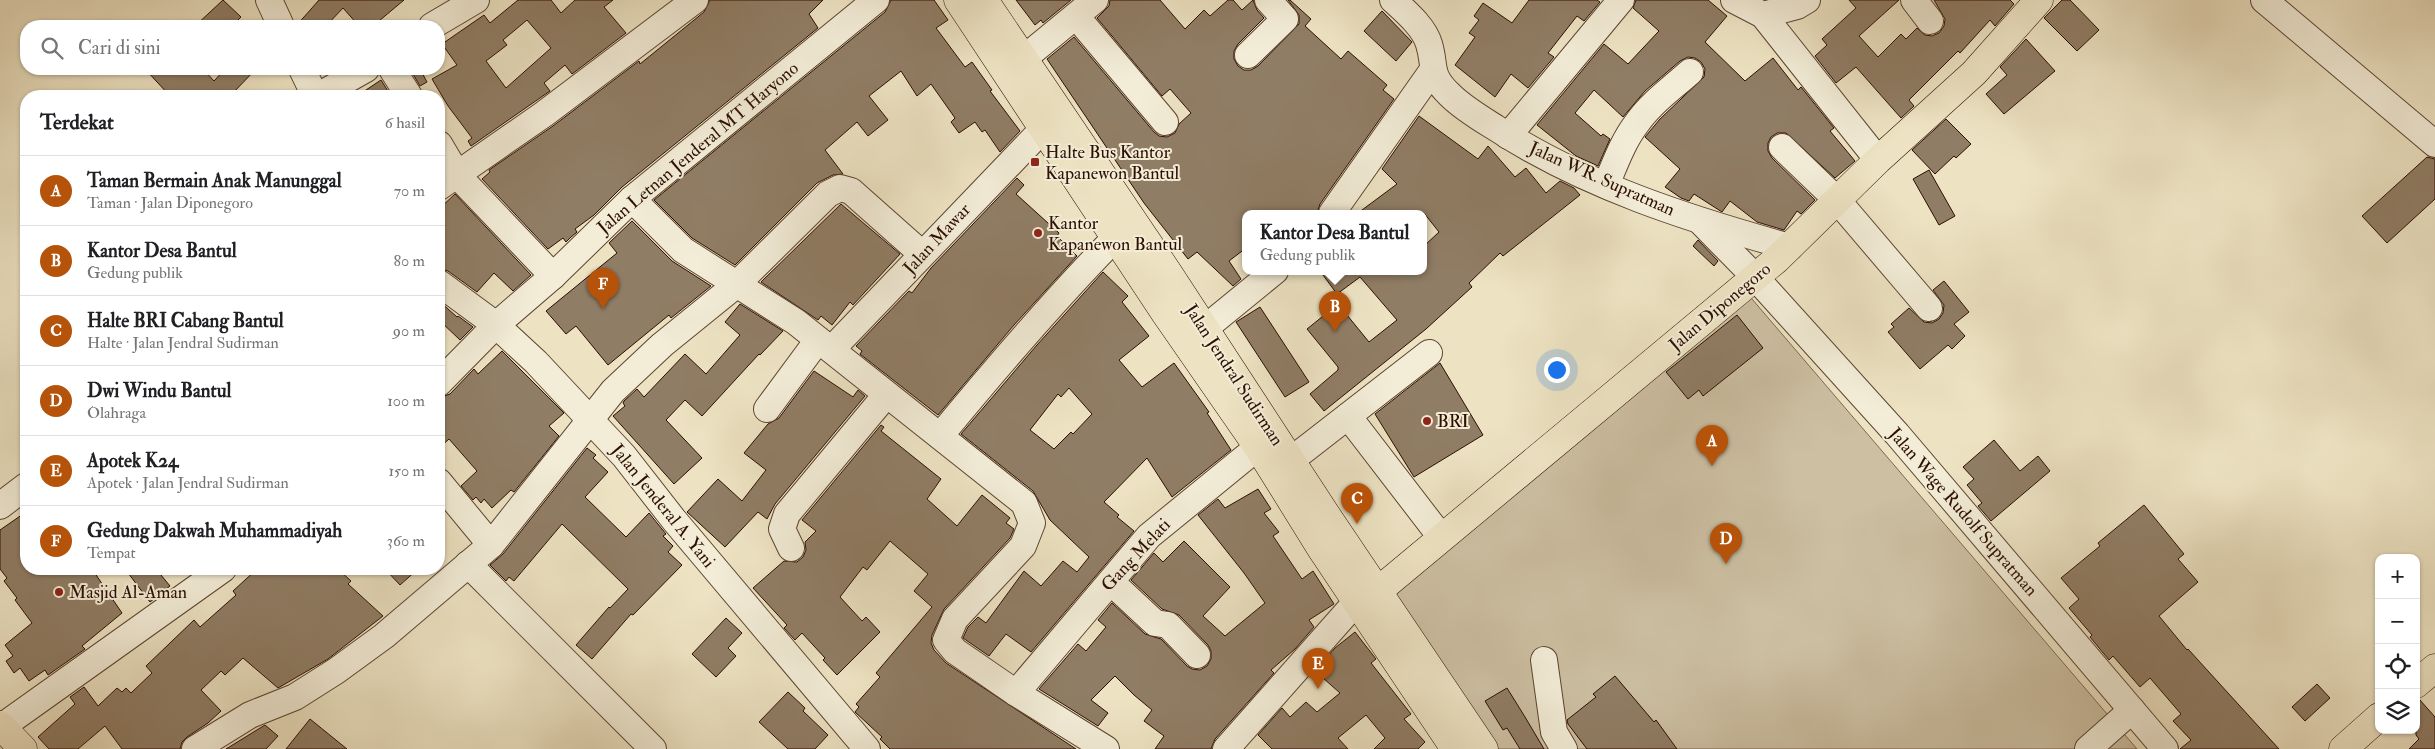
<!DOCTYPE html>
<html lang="id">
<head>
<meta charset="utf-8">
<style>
	body { margin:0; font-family:"IM FELL Double Pica",serif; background:#f6f6f6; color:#202124 }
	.controls { position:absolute; right:15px; bottom:15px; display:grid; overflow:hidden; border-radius:10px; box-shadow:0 1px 4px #0004 }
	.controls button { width:45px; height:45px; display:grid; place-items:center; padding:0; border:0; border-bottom:1px solid #e0e0e0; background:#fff; color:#202124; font:25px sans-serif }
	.you { position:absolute; left:1556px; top:369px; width:18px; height:18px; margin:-12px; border:4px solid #fff; border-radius:50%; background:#1a73e8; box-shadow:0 0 0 8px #1a73e833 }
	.badge { display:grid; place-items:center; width:32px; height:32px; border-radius:50%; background:#b45309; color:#fff; font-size:16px; font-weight:700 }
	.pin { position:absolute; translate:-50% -41px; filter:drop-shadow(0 1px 2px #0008) }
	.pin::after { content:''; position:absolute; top:26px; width:18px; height:15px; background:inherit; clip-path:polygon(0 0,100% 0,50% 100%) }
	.popup { position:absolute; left:1242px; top:210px; width:185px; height:65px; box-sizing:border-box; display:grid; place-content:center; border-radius:10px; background:#fff; filter:drop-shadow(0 1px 4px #0005); font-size:16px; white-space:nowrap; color:#757577 }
	.popup b { font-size:19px; color:#202124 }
	.popup::after { content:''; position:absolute; left:50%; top:100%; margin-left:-10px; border:10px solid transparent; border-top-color:#fff }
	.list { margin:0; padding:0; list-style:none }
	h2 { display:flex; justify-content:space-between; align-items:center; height:65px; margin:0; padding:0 20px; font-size:21px }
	h2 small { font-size:16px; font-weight:400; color:#757577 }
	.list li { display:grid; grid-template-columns:32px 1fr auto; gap:15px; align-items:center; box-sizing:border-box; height:70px; padding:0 20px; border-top:1px solid #e0e0e0 }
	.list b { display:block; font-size:19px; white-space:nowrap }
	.list p { margin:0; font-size:16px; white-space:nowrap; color:#757577 }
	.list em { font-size:16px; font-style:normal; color:#757577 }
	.icon { flex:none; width:28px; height:28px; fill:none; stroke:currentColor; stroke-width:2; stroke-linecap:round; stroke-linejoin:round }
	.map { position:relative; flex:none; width:2435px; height:749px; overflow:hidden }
	.search { position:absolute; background:#fff; box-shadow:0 1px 4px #0004; left:20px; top:20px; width:425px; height:55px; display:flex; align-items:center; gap:12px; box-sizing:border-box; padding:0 18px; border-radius:20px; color:#757577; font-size:19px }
	.panel { position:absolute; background:#fff; box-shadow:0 1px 4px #0004; left:20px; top:90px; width:425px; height:485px; border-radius:20px }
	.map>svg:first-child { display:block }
</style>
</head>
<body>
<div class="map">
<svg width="2435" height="749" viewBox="0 0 2435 749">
	<rect width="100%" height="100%" fill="#ede3c3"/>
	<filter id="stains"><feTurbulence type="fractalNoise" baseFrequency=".004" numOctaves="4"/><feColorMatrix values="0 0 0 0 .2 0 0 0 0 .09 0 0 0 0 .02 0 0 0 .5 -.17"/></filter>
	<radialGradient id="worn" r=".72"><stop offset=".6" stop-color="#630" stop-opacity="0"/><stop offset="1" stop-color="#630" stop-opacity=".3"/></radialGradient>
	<polygon fill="#ccbfa2" stroke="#7c6751" points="1746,292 2137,749 1497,749 1384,592"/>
	<g fill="#907d65" stroke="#2c0f00" fill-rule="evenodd">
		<polygon points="223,0 241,17 232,26 195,26"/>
		<polygon points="319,0 404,0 373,26 359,26 343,8 326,26 296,26"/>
		<path d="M518,0H551L561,13L575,0H613L604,7L626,33L572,74L565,65L544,83L550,91L471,146L468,141L472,138L448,106L432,79L457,65L442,44L484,15L490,23ZM527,20L551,48L506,88L486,61L507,45L503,40Z"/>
		<polygon points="710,0 823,0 809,14 818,28 622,187 594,215 575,229 577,232 571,237 566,242 563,238 548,249 482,179 490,172 489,170 553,126 639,61 640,64 704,12"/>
		<polygon points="891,0 934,0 948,20 936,28 965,67 972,62 992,90 990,91 1020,131 1000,152 985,130 982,132 975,122 959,133 951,122 955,118 931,84 917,96 901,71 869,96 888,120 868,136 857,122 825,150 843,174 833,175 817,183 735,265 692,238 654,200 885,12"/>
		<polygon points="1016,0 1071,0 1043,23 1041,20 1035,25"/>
		<polygon points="1110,0 1160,0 1185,29 1204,10 1210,16 1228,0 1233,0 1242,10 1253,0 1257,10 1264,18 1238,44 1234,51 1234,59 1238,66 1244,70 1251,70 1258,66 1299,24 1299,15 1288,0 1290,0 1311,19 1305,26 1341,59 1348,51 1387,85 1383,90 1394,99 1320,204 1317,213 1246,213 1246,248 1229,261 1241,279 1233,286 1197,252 1188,259 1144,203 1047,59 1074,37 1154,132 1159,136 1167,137 1175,133 1179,124 1191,113 1170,89 1162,96 1097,18 1109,6"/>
		<polygon points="1529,0 1597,0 1600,2 1584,21 1577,16 1548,53 1554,57 1528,88 1511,74 1495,97 1455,65 1475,37 1469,33 1479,20 1474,16 1483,3 1512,23"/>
		<polygon points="1636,0 1708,0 1727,16 1705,42 1745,81 1773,58 1798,90 1801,87 1834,128 1830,131 1855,161 1835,178 1786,133 1777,133 1771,137 1768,143 1768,151 1772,158 1815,200 1801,214 1797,211 1784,230 1757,222 1730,201 1722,212 1694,194 1689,201 1681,198 1665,187 1680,169 1645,137 1660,119 1704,77 1705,69 1701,62 1695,58 1688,57 1680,61 1645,91 1623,117 1594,90 1575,113 1601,136 1603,134 1610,139 1598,166 1576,156 1537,125 1604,44 1628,64 1658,32 1659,31 1633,8"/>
		<polygon points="1849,0 1899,0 1859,36 1878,57 1901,34 1906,39 1917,28 1925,35 1932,36 1939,33 1944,26 1945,19 1934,0 2010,0 2014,4 1995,26 1990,20 1960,53 1958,51 1909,100 1914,106 1901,118 1856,67 1836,83 1815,56 1827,45 1822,39 1856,8"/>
		<polygon points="2062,0 2070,0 2099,30 2077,51 2044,18"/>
		<polygon points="1382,11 1412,42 1396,61 1364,31"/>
		<polygon points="2026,39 2055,71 2004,114 1986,94 2007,75 2000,67"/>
		<polygon points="145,69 203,69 214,81 225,69 256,69 230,96 170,96"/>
		<polygon points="410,69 420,69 427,82 420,86"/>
		<polygon points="381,80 391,96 357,96"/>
		<polygon points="1419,116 1478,159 1488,146 1515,177 1526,168 1546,193 1560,181 1574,188 1580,195 1503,256 1500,253 1469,283 1472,287 1426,329 1324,411 1310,394 1338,370 1338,367 1307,329 1338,304 1369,342 1397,320 1360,277 1337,294 1320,271 1424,271 1424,246 1439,232 1424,213 1358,213 1397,184 1382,169"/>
		<polygon points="1946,119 1971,144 1956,158 1954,156 1935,174 1912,150"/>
		<polygon points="2427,157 2435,159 2435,199 2387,243 2362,216"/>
		<polygon points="1929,170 1955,216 1939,225 1913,179"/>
		<polygon points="1017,178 1024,185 1016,194 1059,233 1057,236 1077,256 1014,325 938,415 860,354 862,351 856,346 909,291 912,293 931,268"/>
		<polygon points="455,194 531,275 513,291 494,273 477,292 448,271 439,268 439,209"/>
		<polygon points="841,204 900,254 853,305 850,302 832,325 821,316 818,320 761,282"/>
		<polygon points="632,221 672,261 711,286 671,318 669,315 608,365 576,326 566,334 546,311 617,253 609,243"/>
		<polygon points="1698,240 1718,261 1714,266 1693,246"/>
		<path d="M1103,272L1128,296L1122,302L1149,336L1119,360L1142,387L1174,363L1209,412L1207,413L1231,450L1172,497L1147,458L1104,502L1119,515L1117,517L1134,531L1031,652L1006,634L989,656L963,638L968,627L978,617L986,623L1024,571L1041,586L1063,561L1077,572L1089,557L1050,520L1033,491L961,434L1037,345ZM1069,388L1092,414L1073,434L1071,432L1054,449L1030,430L1058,394L1061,397Z"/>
		<polygon points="1944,281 1969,312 1954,324 1965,336 1952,349 1948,345 1920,369 1888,332 1894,327 1891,324 1909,308 1924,322 1932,323 1939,319 1943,313 1944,305 1933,290"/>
		<polygon points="439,301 457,317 458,316 473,327 460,340 439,320"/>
		<polygon points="740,304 783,331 760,355 759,354 702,416 685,400 666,420 702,458 674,484 613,416 625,406 623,403 624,401 637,389 644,397 685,354 706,374 740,335 725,322"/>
		<polygon points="1260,307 1309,382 1285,397 1236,322"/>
		<polygon points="1737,315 1763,348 1703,396 1699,390 1688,399 1666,372"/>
		<polygon points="502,351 564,413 549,426 559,436 514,492 511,490 492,508 484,499 481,503 476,497 473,500 461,486 477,471 449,439 439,448 439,398 450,394 474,369 478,374"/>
		<polygon points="1440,363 1483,435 1414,477 1375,414"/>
		<polygon points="814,371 853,397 858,390 865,396 775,504 767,519 758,512 725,547 687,512 718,479 742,501 766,470 744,453 768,424 779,418"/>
		<polygon points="881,425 884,427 881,431 941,479 927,499 957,526 982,495 1010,518 1006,523 1014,529 1010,538 944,609 932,635 931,643 934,650 946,663 1076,749 890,749 880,739 882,737 855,712 859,707 856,704 880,677 876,673 932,607 914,591 928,574 890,541 867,570 863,567 840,597 862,621 866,617 880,632 837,675 823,660 825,658 802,633 795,640 784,628 787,625 753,588 784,561 797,562 803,557 806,550 805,542 816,531 802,520"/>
		<polygon points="1994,440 2020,471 2038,456 2050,471 1991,521 1978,506 1982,503 1967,485 1974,479 1963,467"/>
		<polygon points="587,448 596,455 593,458 608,472 585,497 626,537 649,513 666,534 663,536 673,546 668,552 682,565 633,615 631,614 592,659 576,645 609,607 610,608 628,589 562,524 514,581 509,577 506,581 490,565 503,554"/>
		<polygon points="1258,489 1271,509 1264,513 1279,532 1273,536 1302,579 1313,571 1334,604 1309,620 1314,627 1295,649 1271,670 1274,673 1215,739 1211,749 1155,749 1164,736 1144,721 1152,710 1134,695 1115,676 1091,700 1108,713 1098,726 1039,689 1078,644 1086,651 1106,627 1098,620 1112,603 1145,634 1161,639 1187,666 1192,669 1200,670 1207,666 1211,659 1211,651 1208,645 1179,615 1162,609 1131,580 1154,553 1163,562 1184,541 1230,587 1203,616 1225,636 1231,631 1265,603 1244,573 1198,515 1218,499 1225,508"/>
		<polygon points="2144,505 2184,554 2178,559 2198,582 2159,616 2187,650 2188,649 2279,749 2180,749 2191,740 2173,721 2181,714 2150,678 2140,687 2113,656 2109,660 2090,637 2092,635 2069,608 2079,599 2061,578 2100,546 2098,543"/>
		<polygon points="26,512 26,569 92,569 122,613 82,646 85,649 48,675 45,670 29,681 20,668 14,673 6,661 13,656 5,645 32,623 15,600 17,598 4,581 7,578 0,569 0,530"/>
		<polygon points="125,569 156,569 170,586 150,602"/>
		<polygon points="257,569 338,569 351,581 348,584 383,616 328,659 278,688 243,658 225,675 221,671 201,690 221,711 208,723 187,737 182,742 180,749 122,749 105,726 78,749 49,749 38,737 75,704 70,697 84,687 98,706 117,688 122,692 126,688 131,693 152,673 146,666 194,620 200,627 236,595 233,591"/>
		<polygon points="385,569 418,569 400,585"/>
		<polygon points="726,618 742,633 728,648 736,656 716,677 692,654"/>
		<polygon points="1355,632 1376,659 1371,663 1411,714 1404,719 1425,742 1418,749 1374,749 1385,738 1366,715 1338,738 1348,749 1272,749 1258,735 1282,708 1290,717 1306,702 1317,712 1340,693 1315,671 1335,648"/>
		<polygon points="1615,676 1654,722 1656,720 1677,749 1587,749 1568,724 1567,720 1596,697 1593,694"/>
		<polygon points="2317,684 2330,698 2305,721 2292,707"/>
		<polygon points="1507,688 1525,717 1544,749 1520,749 1507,728 1503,730 1485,701"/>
		<polygon points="788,692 805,708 803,711 828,735 815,749 788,749 759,722"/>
		<polygon points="2416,699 2419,699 2435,717 2435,749 2409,749 2419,739 2416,735"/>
		<polygon points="310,719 347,749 286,749"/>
		<polygon points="265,725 278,736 266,749 226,749"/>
	</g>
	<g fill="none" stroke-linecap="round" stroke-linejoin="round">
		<defs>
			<g id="minor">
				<polyline points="269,0 281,26"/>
				<path d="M1393,0C1406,12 1424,27 1429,44C1436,67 1428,74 1450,95C1463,108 1480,118 1496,128C1585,186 1689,219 1790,247"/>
				<polyline points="1734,0 1763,15 1797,6 1807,0"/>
				<polyline points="1914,0 1930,21"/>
				<polyline points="2264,0 2435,144"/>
				<polyline points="1763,15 1878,160"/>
				<polyline points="1076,16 1165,122"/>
				<polyline points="432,26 476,0"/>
				<polyline points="1248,55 1285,19 1268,0"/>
				<polyline points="1023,59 1095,0"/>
				<polyline points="302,69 315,96"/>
				<polyline points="392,69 409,96"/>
				<polyline points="318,96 366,69"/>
				<polyline points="1508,136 1621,0"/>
				<polyline points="439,144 458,176 553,276"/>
				<polyline points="1782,147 1837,200 1929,308"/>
				<path d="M1606,185C1615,164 1623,141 1637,123C1651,103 1672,88 1690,72"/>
				<polyline points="439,187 544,114 695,0"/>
				<polyline points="632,199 683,250 796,322 1024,503 1032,523 1023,546 955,619 946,640 955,651 1016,693 1106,749"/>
				<polyline points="1332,213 1432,71"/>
				<polyline points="1702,223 1756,278 1897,434 2165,749"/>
				<polyline points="439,283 496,325 536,362 624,456 674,520 867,749"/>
				<polyline points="1204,329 1275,271"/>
				<polyline points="832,349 1043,129"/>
				<polyline points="439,383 496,325 553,276 632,199 876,0"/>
				<polyline points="767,409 818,340"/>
				<polyline points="1348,416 1441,537"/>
				<path d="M940,436C996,368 1053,301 1115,238"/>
				<polyline points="1290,461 1429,353"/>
				<polyline points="439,482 491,545"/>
				<polyline points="0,506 26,486"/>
				<polyline points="791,548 782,529 787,514 886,395"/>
				<polyline points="468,564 653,749"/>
				<polyline points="1111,582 1155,623 1168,625 1197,655"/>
				<polyline points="1544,660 1554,732 1564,749"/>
				<polyline points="1016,693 1149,536 1258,447 1271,433"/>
				<polyline points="0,728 223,569"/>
				<polyline points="195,749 250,715 295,697 336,671 384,636 491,545 613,391 662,345 736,285 828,194 840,188 851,191 922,254"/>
				<polyline points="1226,749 1357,601"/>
				<polyline points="2088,749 2132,710"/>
			</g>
			<g id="major">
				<polyline points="958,0 1165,313 1258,447 1322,550 1455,749"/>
				<polyline points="984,0 1169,274 1325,513 1484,749"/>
				<polyline points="1378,591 1777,259 1878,160 1974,73 2039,0"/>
				<polyline points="2416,684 2435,668"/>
				<polyline points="0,725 23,749"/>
				<polyline points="2343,749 2379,717"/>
			</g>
		</defs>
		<use href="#minor" stroke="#5c4431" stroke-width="28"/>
		<use href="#major" stroke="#2c0f00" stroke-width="29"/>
		<use href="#minor" stroke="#f3edd8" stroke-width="26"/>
		<use href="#major" stroke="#ede3c3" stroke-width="28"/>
	</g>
	<g fill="#8f2418" stroke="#f3edd8" stroke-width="2">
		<rect x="1030" y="157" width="10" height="10" rx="2.5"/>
		<circle cx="1038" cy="233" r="5"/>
		<circle cx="1427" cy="421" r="5"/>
		<circle cx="59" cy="592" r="5"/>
	</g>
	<g text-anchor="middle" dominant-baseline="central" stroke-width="4" stroke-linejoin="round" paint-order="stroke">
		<g font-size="18" fill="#2c0f00" stroke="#f3edd8">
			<text transform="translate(698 148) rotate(-40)">Jalan Letnan Jenderal MT Haryono</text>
			<text transform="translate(1602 179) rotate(24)">Jalan WR. Supratman</text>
			<text transform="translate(937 239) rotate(-47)">Jalan Mawar</text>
			<text transform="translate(1720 307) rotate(-40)">Jalan Diponegoro</text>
			<text transform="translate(1234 375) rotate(57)">Jalan Jendral Sudirman</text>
			<text transform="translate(663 506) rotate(51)">Jalan Jenderal A. Yani</text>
			<text transform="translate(1963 512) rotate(49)">Jalan Wage Rudolf Supratman</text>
			<text transform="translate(1136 555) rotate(-47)">Gang Melati</text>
		</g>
		<g font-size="18" fill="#2c0f00" stroke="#f3edd8" text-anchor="start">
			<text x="1045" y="152">Halte Bus Kantor<tspan x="1045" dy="21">Kapanewon Bantul</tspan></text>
			<text x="1048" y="223">Kantor<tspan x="1048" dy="21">Kapanewon Bantul</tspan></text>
			<text x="1437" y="421">BRI</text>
			<text x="69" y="592">Masjid Al-Aman</text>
		</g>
	</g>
	<rect width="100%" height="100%" filter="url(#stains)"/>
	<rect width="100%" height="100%" fill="url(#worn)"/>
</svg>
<div class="controls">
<button>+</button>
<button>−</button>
<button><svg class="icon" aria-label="locate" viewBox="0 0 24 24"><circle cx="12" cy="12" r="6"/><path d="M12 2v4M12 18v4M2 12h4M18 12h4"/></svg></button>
<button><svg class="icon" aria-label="layers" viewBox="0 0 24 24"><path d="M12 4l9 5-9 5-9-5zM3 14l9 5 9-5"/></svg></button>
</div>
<div class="you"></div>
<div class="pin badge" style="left:1712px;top:466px">A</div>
<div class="pin badge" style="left:1335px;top:332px">B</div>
<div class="popup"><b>Kantor Desa Bantul</b>Gedung publik</div>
<div class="pin badge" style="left:1357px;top:524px">C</div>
<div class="pin badge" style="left:1726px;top:564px">D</div>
<div class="pin badge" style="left:1318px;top:689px">E</div>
<div class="pin badge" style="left:603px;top:309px">F</div>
<div class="search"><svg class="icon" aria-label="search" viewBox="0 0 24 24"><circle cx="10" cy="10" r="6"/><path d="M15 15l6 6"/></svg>Cari di sini</div>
<section class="panel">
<h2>Terdekat<small>6 hasil</small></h2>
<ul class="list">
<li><span class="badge">A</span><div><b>Taman Bermain Anak Manunggal</b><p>Taman · Jalan Diponegoro</p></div><em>70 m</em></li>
<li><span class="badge">B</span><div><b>Kantor Desa Bantul</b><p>Gedung publik</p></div><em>80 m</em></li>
<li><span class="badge">C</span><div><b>Halte BRI Cabang Bantul</b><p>Halte · Jalan Jendral Sudirman</p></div><em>90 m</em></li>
<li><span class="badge">D</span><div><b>Dwi Windu Bantul</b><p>Olahraga</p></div><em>100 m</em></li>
<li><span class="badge">E</span><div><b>Apotek K24</b><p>Apotek · Jalan Jendral Sudirman</p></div><em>150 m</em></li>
<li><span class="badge">F</span><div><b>Gedung Dakwah Muhammadiyah</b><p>Tempat</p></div><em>360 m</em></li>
</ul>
</section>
</div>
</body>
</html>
